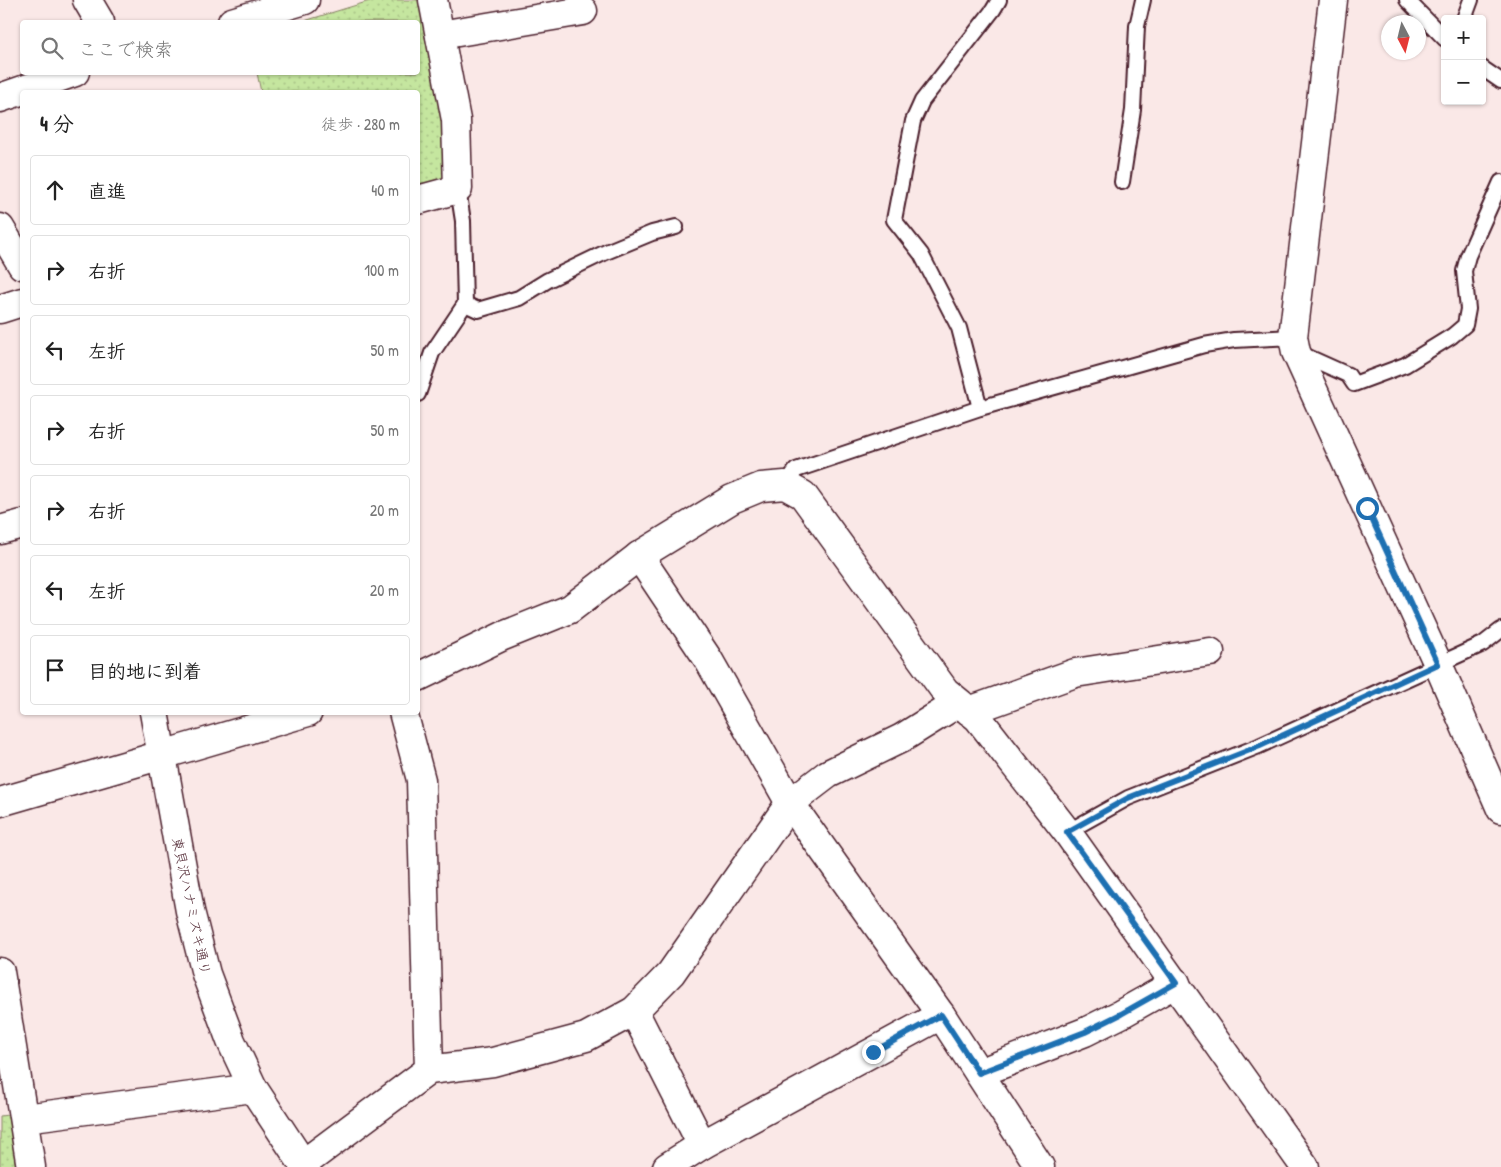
<!DOCTYPE html>
<html lang="ja">
<head>
<meta charset="utf-8">
<style>
	body { margin:0; font-family:"Patrick Hand","Klee One",sans-serif; background:#f6f6f6; color:#222 }
	.controls { position:absolute; right:15px; top:15px; display:grid; overflow:hidden; border-radius:5px; box-shadow:0 1px 4px #0004 }
	.controls button { width:45px; height:45px; display:grid; place-items:center; padding:0; border:0; border-bottom:1px solid #e0e0e0; background:#fff; color:#222; font:25px sans-serif }
	.compass { position:absolute; left:1381px; top:15px; width:45px; height:45px; border-radius:50%; background:#fff; box-shadow:0 1px 4px #0004; rotate:173deg }
	.stop { position:absolute; width:15px; height:15px; margin:-11px; border:4px solid #1f6fb2; border-radius:50%; background:#fff }
	.stop.end { background:#1f6fb2; border-color:#fff; box-shadow:0 1px 5px #0008 }
	.list { margin:0; padding:0; list-style:none }
	h2 { display:flex; justify-content:space-between; align-items:center; height:65px; margin:0; padding:0 20px; font-size:21px }
	h2 small { font-size:16px; font-weight:400; color:#767676 }
	.list li { display:grid; grid-template-columns:32px 1fr auto; gap:15px; align-items:center; box-sizing:border-box; height:70px; margin:0 10px 10px; padding:0 10px; border:1px solid #e0e0e0; border-radius:5px }
	.list b { display:block; font-size:19px; white-space:nowrap }
	.list em { font-size:16px; font-style:normal; color:#767676 }
	.icon { flex:none; width:28px; height:28px; fill:none; stroke:currentColor; stroke-width:2; stroke-linecap:round; stroke-linejoin:round }
	.map { position:relative; flex:none; width:1501px; height:1167px; overflow:hidden }
	.search { position:absolute; background:#fff; box-shadow:0 1px 4px #0004; left:20px; top:20px; width:400px; height:55px; display:flex; align-items:center; gap:12px; box-sizing:border-box; padding:0 18px; border-radius:5px; color:#767676; font-size:19px }
	.panel { position:absolute; background:#fff; box-shadow:0 1px 4px #0004; left:20px; top:90px; width:400px; height:625px; border-radius:5px }
	.map>svg:first-child { display:block }
</style>
</head>
<body>
<div class="map">
<svg width="1501" height="1167" viewBox="0 0 1501 1167">
	<defs>
		<pattern id="park-dots" width="8" height="8" patternUnits="userSpaceOnUse" patternTransform="scale(1.25)"><rect width="8" height="8" fill="#c5e69f"/><path d="M2 2h.1M6 6h.1" fill="none" stroke="#abc589" stroke-width="1.8" stroke-linecap="round"/></pattern>
	</defs>
	<rect width="100%" height="100%" fill="#fae8e7"/>
	<filter id="ink" filterUnits="userSpaceOnUse"><feTurbulence type="fractalNoise" baseFrequency=".02" numOctaves="2"/><feDisplacementMap in="SourceGraphic" scale="10" xChannelSelector="R" yChannelSelector="G"/><feConvolveMatrix kernelMatrix="1 2 1 2 8 2 1 2 1" color-interpolation-filters="sRGB"/></filter>
	<g filter="url(#ink)">
		<g fill="url(#park-dots)" stroke="#888265">
			<polygon points="373,0 423,0 450,143 444,181 418,188 418,92 261,92 257,73 418,72 418,22 301,22"/>
			<polygon points="8,1115 16,1167 0,1167 0,1116"/>
		</g>
		<g fill="none" stroke-linecap="round" stroke-linejoin="round">
			<defs>
				<g id="service">
					<polyline points="1407,0 1445,39"/>
					<polyline points="1464,19 1471,0"/>
					<polyline points="1482,68 1501,81"/>
					<polyline points="1122,182 1133,110 1137,26 1143,0"/>
					<polyline points="465,304 478,310 519,298 548,280 606,252 652,233 676,227"/>
					<polyline points="1299,353 1348,375 1354,384 1405,365 1452,336 1465,325 1468,309 1464,271 1468,256 1501,182"/>
					<polyline points="418,394 432,353 465,304 463,221 458,189"/>
					<polyline points="980,408 959,328 921,254 894,220 913,121 922,101 993,10 999,0"/>
					<polyline points="785,485 796,470 980,408 1204,345 1234,340 1293,337"/>
					<polyline points="1067,832 1128,798 1259,746 1483,644 1501,630"/>
				</g>
				<g id="minor">
					<polyline points="87,0 100,22"/>
					<polyline points="1333,0 1293,337 1296,352 1438,664 1501,809"/>
					<polyline points="232,22 305,0"/>
					<polyline points="440,35 583,11"/>
					<polyline points="0,98 75,72"/>
					<polyline points="418,200 458,189 456,120 433,0"/>
					<polyline points="0,309 22,302"/>
					<polyline points="0,530 22,524"/>
					<polyline points="639,556 708,659 790,803 941,1015 1040,1167"/>
					<polyline points="418,677 503,636 570,609 639,556 732,499 761,487 785,485 803,495 945,691 978,718 1067,832 1305,1167"/>
					<polyline points="969,711 1075,673 1210,652"/>
					<polyline points="403,712 421,780 429,1070"/>
					<polyline points="162,755 308,712"/>
					<polyline points="0,972 31,1167"/>
					<polyline points="634,1011 702,1145"/>
					<polyline points="979,1073 1085,1032 1121,1014 1176,983"/>
					<polyline points="25,1118 253,1088"/>
					<polyline points="303,1164 429,1070 493,1062 586,1037 634,1011 671,973 790,803 828,774 902,738 958,703"/>
					<polyline points="667,1167 702,1145 941,1015"/>
				</g>
				<g id="tertiary">
					<polyline points="0,228 22,265"/>
					<polyline points="154,712 190,911 206,974 231,1041 253,1088 305,1167"/>
					<polyline points="0,802 162,755"/>
				</g>
			</defs>
			<use href="#service" stroke="#4a1f2b" stroke-width="18"/>
			<use href="#minor" stroke="#4a1f2b" stroke-width="31"/>
			<use href="#tertiary" stroke="#4a1f2b" stroke-width="31"/>
			<use href="#service" stroke="#fff" stroke-width="14"/>
			<use href="#minor" stroke="#fff" stroke-width="28"/>
			<use href="#tertiary" stroke="#fff" stroke-width="28"/>
		</g>
	</g>
	<g fill="none" stroke-linecap="round" stroke-linejoin="round" filter="url(#ink)">
		<polyline stroke="#1f6fb2" stroke-width="6" points="873,1052 941,1015 979,1073 1085,1032 1121,1014 1176,983 1067,832 1128,798 1260,746 1438,664 1367,508"/>
	</g>
	<g text-anchor="middle" dominant-baseline="central" stroke-width="4" stroke-linejoin="round" paint-order="stroke">
		<g font-size="14" fill="#4a1f2b" stroke="#fff">
			<text transform="translate(192 906) rotate(78)">東貝沢ハナミズキ通り</text>
		</g>
	</g>
</svg>
<div class="controls">
<button>+</button>
<button>−</button>
</div>
<svg class="compass" viewBox="-18 -18 36 36"><path d="M0-13l5 13h-10z" fill="#e53935"/><path d="M0 13l5-13h-10z" fill="#767676"/></svg>
<div class="stop" style="left:1367px;top:508px"></div>
<div class="stop end" style="left:873px;top:1052px"></div>
<div class="search"><svg class="icon" aria-label="search" viewBox="0 0 24 24"><circle cx="10" cy="10" r="6"/><path d="M15 15l6 6"/></svg>ここで検索</div>
<section class="panel">
<h2>4 分<small>徒歩 · 280 m</small></h2>
<ul class="list">
<li><svg class="icon" aria-label="ahead" viewBox="0 0 24 24"><path d="M12 20V5M6 11l6-6 6 6"/></svg><div><b>直進</b></div><em>40 m</em></li>
<li><svg class="icon" aria-label="right" viewBox="0 0 24 24"><path d="M7 20v-9h11M14 6l5 5-5 5"/></svg><div><b>右折</b></div><em>100 m</em></li>
<li><svg class="icon" aria-label="left" viewBox="0 0 24 24"><path d="M17 20v-9H6M10 6l-5 5 5 5"/></svg><div><b>左折</b></div><em>50 m</em></li>
<li><svg class="icon" aria-label="right" viewBox="0 0 24 24"><path d="M7 20v-9h11M14 6l5 5-5 5"/></svg><div><b>右折</b></div><em>50 m</em></li>
<li><svg class="icon" aria-label="right" viewBox="0 0 24 24"><path d="M7 20v-9h11M14 6l5 5-5 5"/></svg><div><b>右折</b></div><em>20 m</em></li>
<li><svg class="icon" aria-label="left" viewBox="0 0 24 24"><path d="M17 20v-9H6M10 6l-5 5 5 5"/></svg><div><b>左折</b></div><em>20 m</em></li>
<li><svg class="icon" aria-label="arrive" viewBox="0 0 24 24"><path d="M6 21V4h12l-3 4 3 4H6"/></svg><div><b>目的地に到着</b></div></li>
</ul>
</section>
</div>
</body>
</html>
